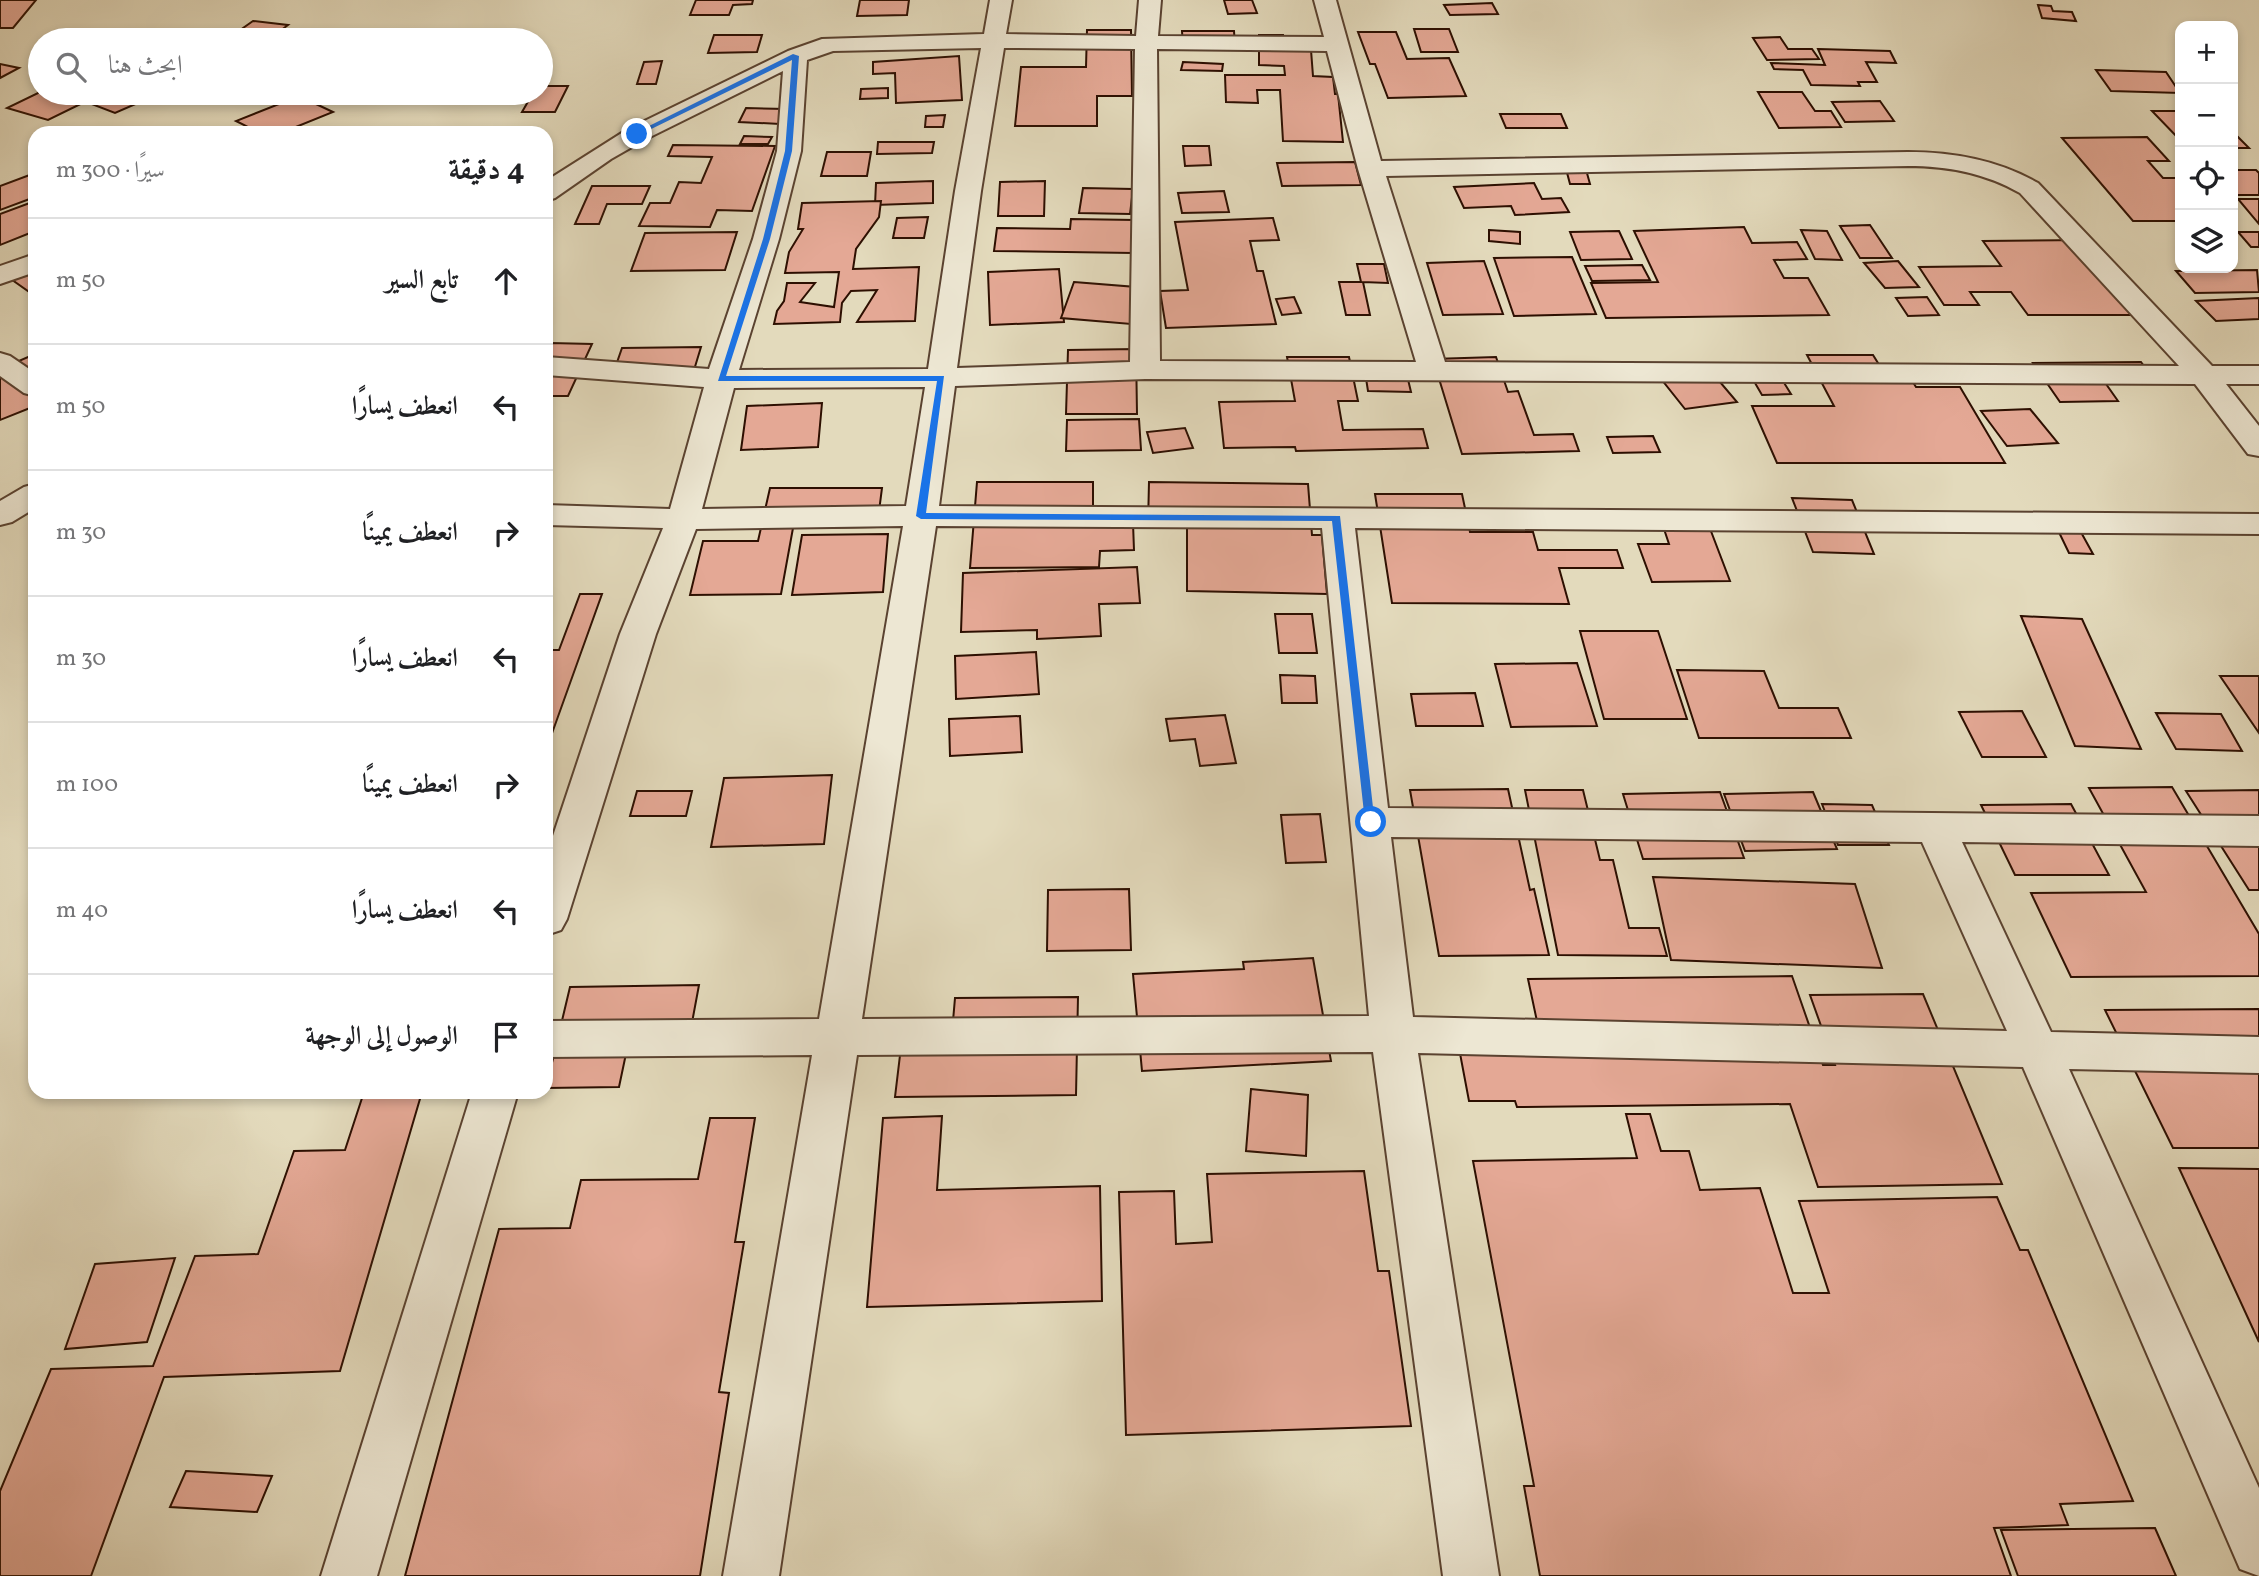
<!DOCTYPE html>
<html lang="ar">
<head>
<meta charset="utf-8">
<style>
	body { margin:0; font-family:Vollkorn,Amiri,serif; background:#f2f2f2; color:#202124; direction:rtl }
	.controls { position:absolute; right:21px; top:21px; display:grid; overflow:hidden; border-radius:14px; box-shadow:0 4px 10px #0003 }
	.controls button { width:63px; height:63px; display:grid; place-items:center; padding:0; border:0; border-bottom:2px solid #e0e0e0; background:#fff; color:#202124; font:35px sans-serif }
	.stop { position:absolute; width:21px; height:21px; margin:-16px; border:5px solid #1a73e8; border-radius:50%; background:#fff }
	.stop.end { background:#1a73e8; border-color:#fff; box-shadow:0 2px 7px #0008 }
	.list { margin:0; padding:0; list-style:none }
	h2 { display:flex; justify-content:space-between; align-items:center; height:91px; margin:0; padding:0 28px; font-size:30px }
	h2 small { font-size:23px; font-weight:400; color:#757577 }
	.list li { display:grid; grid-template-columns:46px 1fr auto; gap:21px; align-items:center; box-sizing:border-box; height:126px; padding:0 28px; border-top:2px solid #e0e0e0 }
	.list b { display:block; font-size:26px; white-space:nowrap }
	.list em { font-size:23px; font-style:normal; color:#757577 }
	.icon { flex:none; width:38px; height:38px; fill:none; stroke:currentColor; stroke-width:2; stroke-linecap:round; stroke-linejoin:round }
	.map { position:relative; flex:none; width:2259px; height:1576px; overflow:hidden; direction:ltr }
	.search { position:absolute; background:#fff; box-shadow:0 4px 10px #0003; left:28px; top:28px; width:525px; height:77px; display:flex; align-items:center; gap:18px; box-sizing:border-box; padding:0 24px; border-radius:38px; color:#757577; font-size:26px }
	.panel { position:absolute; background:#fff; box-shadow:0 4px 10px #0003; left:28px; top:126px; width:525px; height:973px; border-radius:21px; direction:rtl }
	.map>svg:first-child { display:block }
</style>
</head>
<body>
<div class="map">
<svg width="2259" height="1576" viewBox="0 0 2259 1576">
	<rect width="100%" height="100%" fill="#e3dabc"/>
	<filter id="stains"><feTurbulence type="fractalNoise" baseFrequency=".00286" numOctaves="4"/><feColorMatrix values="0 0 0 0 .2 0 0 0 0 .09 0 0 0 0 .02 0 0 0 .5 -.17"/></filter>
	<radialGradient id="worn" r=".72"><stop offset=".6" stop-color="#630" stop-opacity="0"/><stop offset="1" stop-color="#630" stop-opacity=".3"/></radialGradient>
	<g fill="#e4a895" stroke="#2d0f01" stroke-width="2">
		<polygon points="0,0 36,0 13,28 0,28"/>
		<polygon points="696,0 753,0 752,4 733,5 729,15 690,15"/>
		<polygon points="860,0 909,0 907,15 857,16"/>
		<polygon points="1224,0 1252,0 1257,13 1228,14"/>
		<polygon points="1492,3 1498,14 1450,15 1444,5"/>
		<polygon points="2038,5 2051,6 2053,11 2072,12 2076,21 2042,18"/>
		<polygon points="253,21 288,25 268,40 226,40"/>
		<polygon points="1414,29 1449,29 1458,52 1421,52"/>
		<polygon points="1087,30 1131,30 1132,96 1097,96 1097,126 1015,126 1021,67 1086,67"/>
		<polygon points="1182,31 1234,31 1235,46 1183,46"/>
		<polygon points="1358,32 1396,32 1407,59 1449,58 1466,96 1388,98 1375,64 1370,64"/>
		<polygon points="714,35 762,35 757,52 708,53"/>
		<polygon points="1259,35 1283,35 1284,50 1311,50 1313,76 1333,77 1335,94 1338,94 1343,142 1283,141 1280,90 1257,90 1258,103 1226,102 1225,75 1285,75 1284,66 1259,65"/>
		<polygon points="1780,37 1788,49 1812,49 1819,59 1767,60 1753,38"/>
		<polygon points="1818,49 1890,51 1896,63 1866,62 1877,82 1858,82 1860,86 1811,85 1803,70 1774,69 1771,63 1825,65"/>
		<polygon points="959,56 962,100 896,103 895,73 873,74 873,62"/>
		<polygon points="662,61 656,84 637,84 644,62"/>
		<polygon points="1183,62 1223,64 1222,71 1181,70"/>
		<polygon points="0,64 19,68 0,78"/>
		<polygon points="2096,70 2166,72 2180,93 2111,91"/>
		<polygon points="541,86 568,86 555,112 522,112 533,93 541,93"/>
		<polygon points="888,88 888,98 860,99 861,89"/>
		<polygon points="40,92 62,96 69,93 103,93 48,120 7,108"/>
		<polygon points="1758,92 1802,92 1815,111 1831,111 1841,127 1779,128"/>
		<polygon points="113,93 146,93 154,96 115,113 89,103"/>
		<polygon points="299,96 333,112 281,133 260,133 236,121"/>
		<polygon points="1880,101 1894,121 1845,122 1832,102"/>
		<polygon points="746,108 786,109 780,124 739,122"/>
		<polygon points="2152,111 2180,111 2180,140"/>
		<polygon points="1500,114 1561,114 1567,128 1506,128"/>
		<polygon points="945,115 943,127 925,127 926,116"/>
		<polygon points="414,128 444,130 442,133 409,133"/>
		<polygon points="2233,132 2249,148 2233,148"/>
		<polygon points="744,136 772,137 768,144 740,144"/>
		<polygon points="2147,137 2169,161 2148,161 2163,178 2180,178 2180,221 2133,221 2062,138"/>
		<polygon points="878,142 934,142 932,153 877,154"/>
		<polygon points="673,145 775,146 752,211 717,210 710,227 639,226 650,203 670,203 679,182 701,183 712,157 668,156"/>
		<polygon points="1183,146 1209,146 1211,165 1185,166"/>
		<polygon points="827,152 871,152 867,176 821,176"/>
		<polygon points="1355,162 1361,185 1282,186 1277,163"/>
		<polygon points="1565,165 1585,166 1590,184 1570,184"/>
		<polygon points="2233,170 2256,170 2259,173 2259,195 2233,195"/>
		<polygon points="35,173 35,197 0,210 0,186"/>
		<polygon points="933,181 933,203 875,205 876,183"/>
		<polygon points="1045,181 1044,216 998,216 1000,182"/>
		<polygon points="1534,183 1542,199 1561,198 1569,212 1515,215 1511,206 1464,208 1454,187"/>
		<polygon points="592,186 650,186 642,204 607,204 599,224 575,224"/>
		<polygon points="1083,188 1133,189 1130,214 1079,213"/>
		<polygon points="1224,191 1229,212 1182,213 1178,193"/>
		<polygon points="2238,199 2259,199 2259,224"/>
		<polygon points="35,201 35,231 0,245 0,214"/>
		<polygon points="881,201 879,217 856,249 853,269 919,267 915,321 857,322 877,290 851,291 842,303 840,322 774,324 777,311 784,301 787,283 815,283 800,302 834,307 839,272 785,273 789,252 803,229 798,229 802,203"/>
		<polygon points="928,217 924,238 893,238 897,218"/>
		<polygon points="1273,218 1279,240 1250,241 1257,271 1263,271 1276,324 1166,328 1160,291 1188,290 1175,222"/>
		<polygon points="1071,219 1135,220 1133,253 994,251 997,228 1070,229"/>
		<polygon points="1870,225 1892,258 1860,258 1840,226"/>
		<polygon points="1744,227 1752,243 1797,242 1807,259 1774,260 1784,278 1808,278 1829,315 1606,318 1591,283 1658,282 1634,231"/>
		<polygon points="1489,230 1520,232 1520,244 1489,241"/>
		<polygon points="1801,230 1827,231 1842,260 1815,259"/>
		<polygon points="1619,231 1632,259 1581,260 1570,232"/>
		<polygon points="737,232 725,270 631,271 645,233"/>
		<polygon points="2238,232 2259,232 2259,247 2251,247"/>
		<polygon points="2084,240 2133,315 2028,315 2011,292 1970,292 1979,305 1944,305 1919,267 2001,266 1983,241"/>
		<polygon points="1572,257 1596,314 1514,316 1494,258"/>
		<polygon points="1484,261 1503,314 1443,315 1427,263"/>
		<polygon points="1898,261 1919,287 1885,288 1864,263"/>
		<polygon points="1357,264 1384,264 1388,283 1363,282 1370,315 1346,315 1339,282 1361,282"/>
		<polygon points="1642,265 1650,280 1592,281 1585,266"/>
		<polygon points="35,266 35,296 8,277"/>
		<polygon points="1059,269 1064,322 990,325 988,272"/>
		<polygon points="2257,270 2259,292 2195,293 2176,271"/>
		<polygon points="1074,282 1136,287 1131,324 1061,318"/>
		<polygon points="1294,297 1301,313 1282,315 1276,299"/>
		<polygon points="1927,297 1939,315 1908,316 1896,298"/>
		<polygon points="2259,298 2259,319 2216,321 2196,301"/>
		<polygon points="550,343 592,344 568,396 546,396 546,351"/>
		<polygon points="701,347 694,370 614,371 622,348"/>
		<polygon points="1136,349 1137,414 1066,414 1068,350"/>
		<polygon points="35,354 35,406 0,420 0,369"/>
		<polygon points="1807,355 1873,355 1883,371 1906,371 1916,387 1960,387 2005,463 1777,463 1752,406 1834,406"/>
		<polygon points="1287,357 1349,357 1358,401 1338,401 1343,430 1423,429 1428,448 1296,451 1295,447 1224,448 1219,402 1295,401"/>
		<polygon points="1496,357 1508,392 1518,391 1534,435 1573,434 1579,451 1462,454 1433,359"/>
		<polygon points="2141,362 2150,374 2099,374 2118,401 2060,402 2033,363"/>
		<polygon points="1709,369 1737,402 1685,409 1658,375"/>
		<polygon points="1776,370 1791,394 1762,395 1748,371"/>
		<polygon points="1406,371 1411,392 1368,391 1365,372"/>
		<polygon points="822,403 818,447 741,450 747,406"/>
		<polygon points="2030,409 2058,443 2007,446 1981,411"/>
		<polygon points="1139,419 1141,450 1066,451 1067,420"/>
		<polygon points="1185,428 1193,448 1153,453 1147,432"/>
		<polygon points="1653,436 1660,452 1613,453 1607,437"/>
		<polygon points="977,482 1093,482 1093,523 1133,523 1134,550 1100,551 1099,567 970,568"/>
		<polygon points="1149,482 1308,484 1312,535 1322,535 1327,594 1187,591 1187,525 1148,525"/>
		<polygon points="770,488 882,488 877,527 793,528 781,594 690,595 703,541 758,541"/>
		<polygon points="1375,494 1462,494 1470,532 1533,532 1538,550 1617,550 1623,568 1559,568 1569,604 1392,603"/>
		<polygon points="1792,498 1852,500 1874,554 1813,552"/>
		<polygon points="2055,524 2077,525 2093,554 2069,553"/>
		<polygon points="1663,526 1709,526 1730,581 1652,582 1638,544 1669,544"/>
		<polygon points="888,534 883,592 792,595 802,535"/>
		<polygon points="1137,567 1140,603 1099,604 1101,636 1037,639 1037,630 961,632 963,573"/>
		<polygon points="580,594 602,594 546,750 546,650 559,650"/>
		<polygon points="1275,614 1312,614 1317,653 1279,653"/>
		<polygon points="2021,616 2082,619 2141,749 2075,746"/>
		<polygon points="1580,631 1658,631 1687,719 1604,719"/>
		<polygon points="1036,652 1039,694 956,699 955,656"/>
		<polygon points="1577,663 1597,726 1511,727 1495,664"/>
		<polygon points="1677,670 1764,671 1779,708 1838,708 1851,738 1699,738"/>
		<polygon points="1280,675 1315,676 1317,703 1282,703"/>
		<polygon points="2220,676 2259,676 2259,733"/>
		<polygon points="1475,693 1483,726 1416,726 1411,694"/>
		<polygon points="2022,711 2046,757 1982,757 1959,712"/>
		<polygon points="2156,713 2221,714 2242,751 2176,749"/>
		<polygon points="1225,715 1236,763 1200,766 1195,739 1170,741 1166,719"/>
		<polygon points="1020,716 1022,752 950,756 949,719"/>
		<polygon points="832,775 824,844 711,847 724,778"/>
		<polygon points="2172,787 2259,934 2259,976 2071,977 2031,893 2146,892 2089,788"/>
		<polygon points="1508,789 1530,890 1534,889 1549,955 1439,956 1410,790"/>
		<polygon points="1525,790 1583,790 1600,860 1613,860 1629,928 1659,928 1667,956 1558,955"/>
		<polygon points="2259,790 2259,890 2249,890 2186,791"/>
		<polygon points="637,791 692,791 686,816 630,816"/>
		<polygon points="1720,792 1744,858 1643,859 1623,794"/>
		<polygon points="1813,792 1837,849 1745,851 1724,794"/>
		<polygon points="1822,804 1872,805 1889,845 1838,845"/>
		<polygon points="2071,804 2109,875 2015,875 1981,805"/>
		<polygon points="1320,814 1326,862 1286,863 1281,815"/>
		<polygon points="1653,877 1855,884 1882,968 1671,960"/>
		<polygon points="1129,889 1131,950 1047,951 1048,890"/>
		<polygon points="1313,958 1331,1061 1142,1071 1133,974 1244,969 1243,962"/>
		<polygon points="1792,976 1823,1065 1835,1065 1810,995 1923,994 2002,1184 1818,1187 1790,1104 1517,1107 1515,1101 1469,1101 1455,1027 1538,1026 1528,979"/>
		<polygon points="699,985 691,1028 631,1030 619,1087 546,1088 570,987"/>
		<polygon points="1078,997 1076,1095 895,1097 904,1022 953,1021 955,998"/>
		<polygon points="2259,1009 2259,1148 2173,1148 2105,1010"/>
		<polygon points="1251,1089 1308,1095 1306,1156 1246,1151"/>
		<polygon points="364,1092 422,1092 340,1371 164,1377 91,1576 0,1576 0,1491 51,1369 153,1366 195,1256 258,1254 294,1151 345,1150"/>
		<polygon points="1626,1114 1650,1114 1661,1151 1689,1151 1700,1190 1760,1188 1793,1293 1829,1293 1799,1201 1997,1197 2020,1250 2028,1250 2133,1501 2060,1504 2068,1525 1994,1528 2011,1576 1540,1576 1524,1486 1534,1486 1473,1161 1637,1158"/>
		<polygon points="942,1116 937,1190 1100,1186 1102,1301 867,1307 883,1118"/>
		<polygon points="710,1118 755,1118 735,1242 744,1242 719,1392 729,1393 700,1576 405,1576 499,1229 570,1228 581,1180 698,1179"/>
		<polygon points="2179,1168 2259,1169 2259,1342"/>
		<polygon points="1364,1171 1378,1271 1389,1271 1411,1426 1126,1435 1119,1192 1174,1191 1176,1244 1212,1242 1207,1174"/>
		<polygon points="175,1258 147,1342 65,1349 95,1264"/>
		<polygon points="186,1471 272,1476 257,1512 170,1507"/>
		<polygon points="2155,1528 2176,1576 2018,1576 2001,1530"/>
	</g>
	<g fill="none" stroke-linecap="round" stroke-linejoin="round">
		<defs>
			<g id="minor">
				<path d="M990,0H1012L1006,34L1136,36L1139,0H1161L1158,36L1324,37L1314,0H1336L1381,161L1908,152C1953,152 1998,160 2038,183L2212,366H2259V384H2226L2259,426V456L2248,454L2195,384L1145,379L955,386L939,506L2259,514V534L1355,528L1388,808L2259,816V846L1962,842L2051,1032L2259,1037V1073L2069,1069L2259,1488V1576L2240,1569L2023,1067L1418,1053L1499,1576H1443L1373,1052L857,1055L779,1576H723L812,1055L546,1057V1021L819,1019L903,526L696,529L656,634L567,919L561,930L546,935V857L620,634L663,528L546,525V505L670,509L704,387L546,375V357L709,369L753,239L777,151L783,71L646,139L611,159L555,198L546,201V181L628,129L788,51L822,39L984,34ZM981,48L955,191L928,369L739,370L779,239L801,151L807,60L833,51ZM1004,48L1135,49L1130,362L957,368L981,191ZM1157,49L1327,51L1358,169L1416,362L1160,361ZM1908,166C1948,166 1985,173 2020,193L2179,366L1445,362L1386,176ZM925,387L906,506L702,509L734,388ZM936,526L1322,528L1369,1016L862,1019ZM1391,837L1922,842L2007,1031L1413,1017Z"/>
				<polygon points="35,254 35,272 0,284 0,266"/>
				<polygon points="0,353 10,356 35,373 35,396 24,393 0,376"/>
				<polygon points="35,484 35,508 12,522 0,525 0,501 24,487"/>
				<polygon points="472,1092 518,1092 377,1576 321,1576"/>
			</g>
		</defs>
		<use href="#minor" stroke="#5a4230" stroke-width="4"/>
		<use href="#minor" fill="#ede7d3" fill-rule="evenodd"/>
	</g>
	<polygon fill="#1a73e8" points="793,54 799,56 792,151 770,239 726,376 944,376 926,513 1340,516 1375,825 1371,826 1365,822 1332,521 921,519 916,516 937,381 718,381 763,239 785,151 792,60 639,135 633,134"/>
	<rect width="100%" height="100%" filter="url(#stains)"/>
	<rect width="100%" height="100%" fill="url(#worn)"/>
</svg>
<div class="controls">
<button>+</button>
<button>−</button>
<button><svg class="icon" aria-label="locate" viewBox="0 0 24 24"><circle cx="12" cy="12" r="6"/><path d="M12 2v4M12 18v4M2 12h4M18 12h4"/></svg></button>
<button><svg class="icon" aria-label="layers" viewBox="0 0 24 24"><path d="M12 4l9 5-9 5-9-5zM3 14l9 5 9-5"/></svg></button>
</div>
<div class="stop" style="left:1371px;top:822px"></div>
<div class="stop end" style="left:637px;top:134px"></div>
<div class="search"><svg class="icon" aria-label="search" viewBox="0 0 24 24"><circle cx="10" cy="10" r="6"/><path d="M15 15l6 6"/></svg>ابحث هنا</div>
<section class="panel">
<h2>4 دقيقة<small>سيرًا · 300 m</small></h2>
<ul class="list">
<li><svg class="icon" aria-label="ahead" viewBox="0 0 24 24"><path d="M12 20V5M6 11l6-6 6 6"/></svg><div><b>تابع السير</b></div><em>50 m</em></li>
<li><svg class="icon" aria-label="left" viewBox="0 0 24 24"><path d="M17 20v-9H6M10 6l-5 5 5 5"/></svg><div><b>انعطف يسارًا</b></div><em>50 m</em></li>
<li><svg class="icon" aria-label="right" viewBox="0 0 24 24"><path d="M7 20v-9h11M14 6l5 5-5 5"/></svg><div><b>انعطف يمينًا</b></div><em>30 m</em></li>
<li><svg class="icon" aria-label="left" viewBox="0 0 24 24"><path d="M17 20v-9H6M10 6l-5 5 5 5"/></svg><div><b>انعطف يسارًا</b></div><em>30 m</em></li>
<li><svg class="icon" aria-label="right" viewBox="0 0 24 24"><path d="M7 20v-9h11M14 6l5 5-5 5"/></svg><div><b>انعطف يمينًا</b></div><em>100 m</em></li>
<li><svg class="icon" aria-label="left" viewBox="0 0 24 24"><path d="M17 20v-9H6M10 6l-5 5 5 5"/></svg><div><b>انعطف يسارًا</b></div><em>40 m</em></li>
<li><svg class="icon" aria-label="arrive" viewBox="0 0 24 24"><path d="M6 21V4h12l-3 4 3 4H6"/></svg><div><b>الوصول إلى الوجهة</b></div></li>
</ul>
</section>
</div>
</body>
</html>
